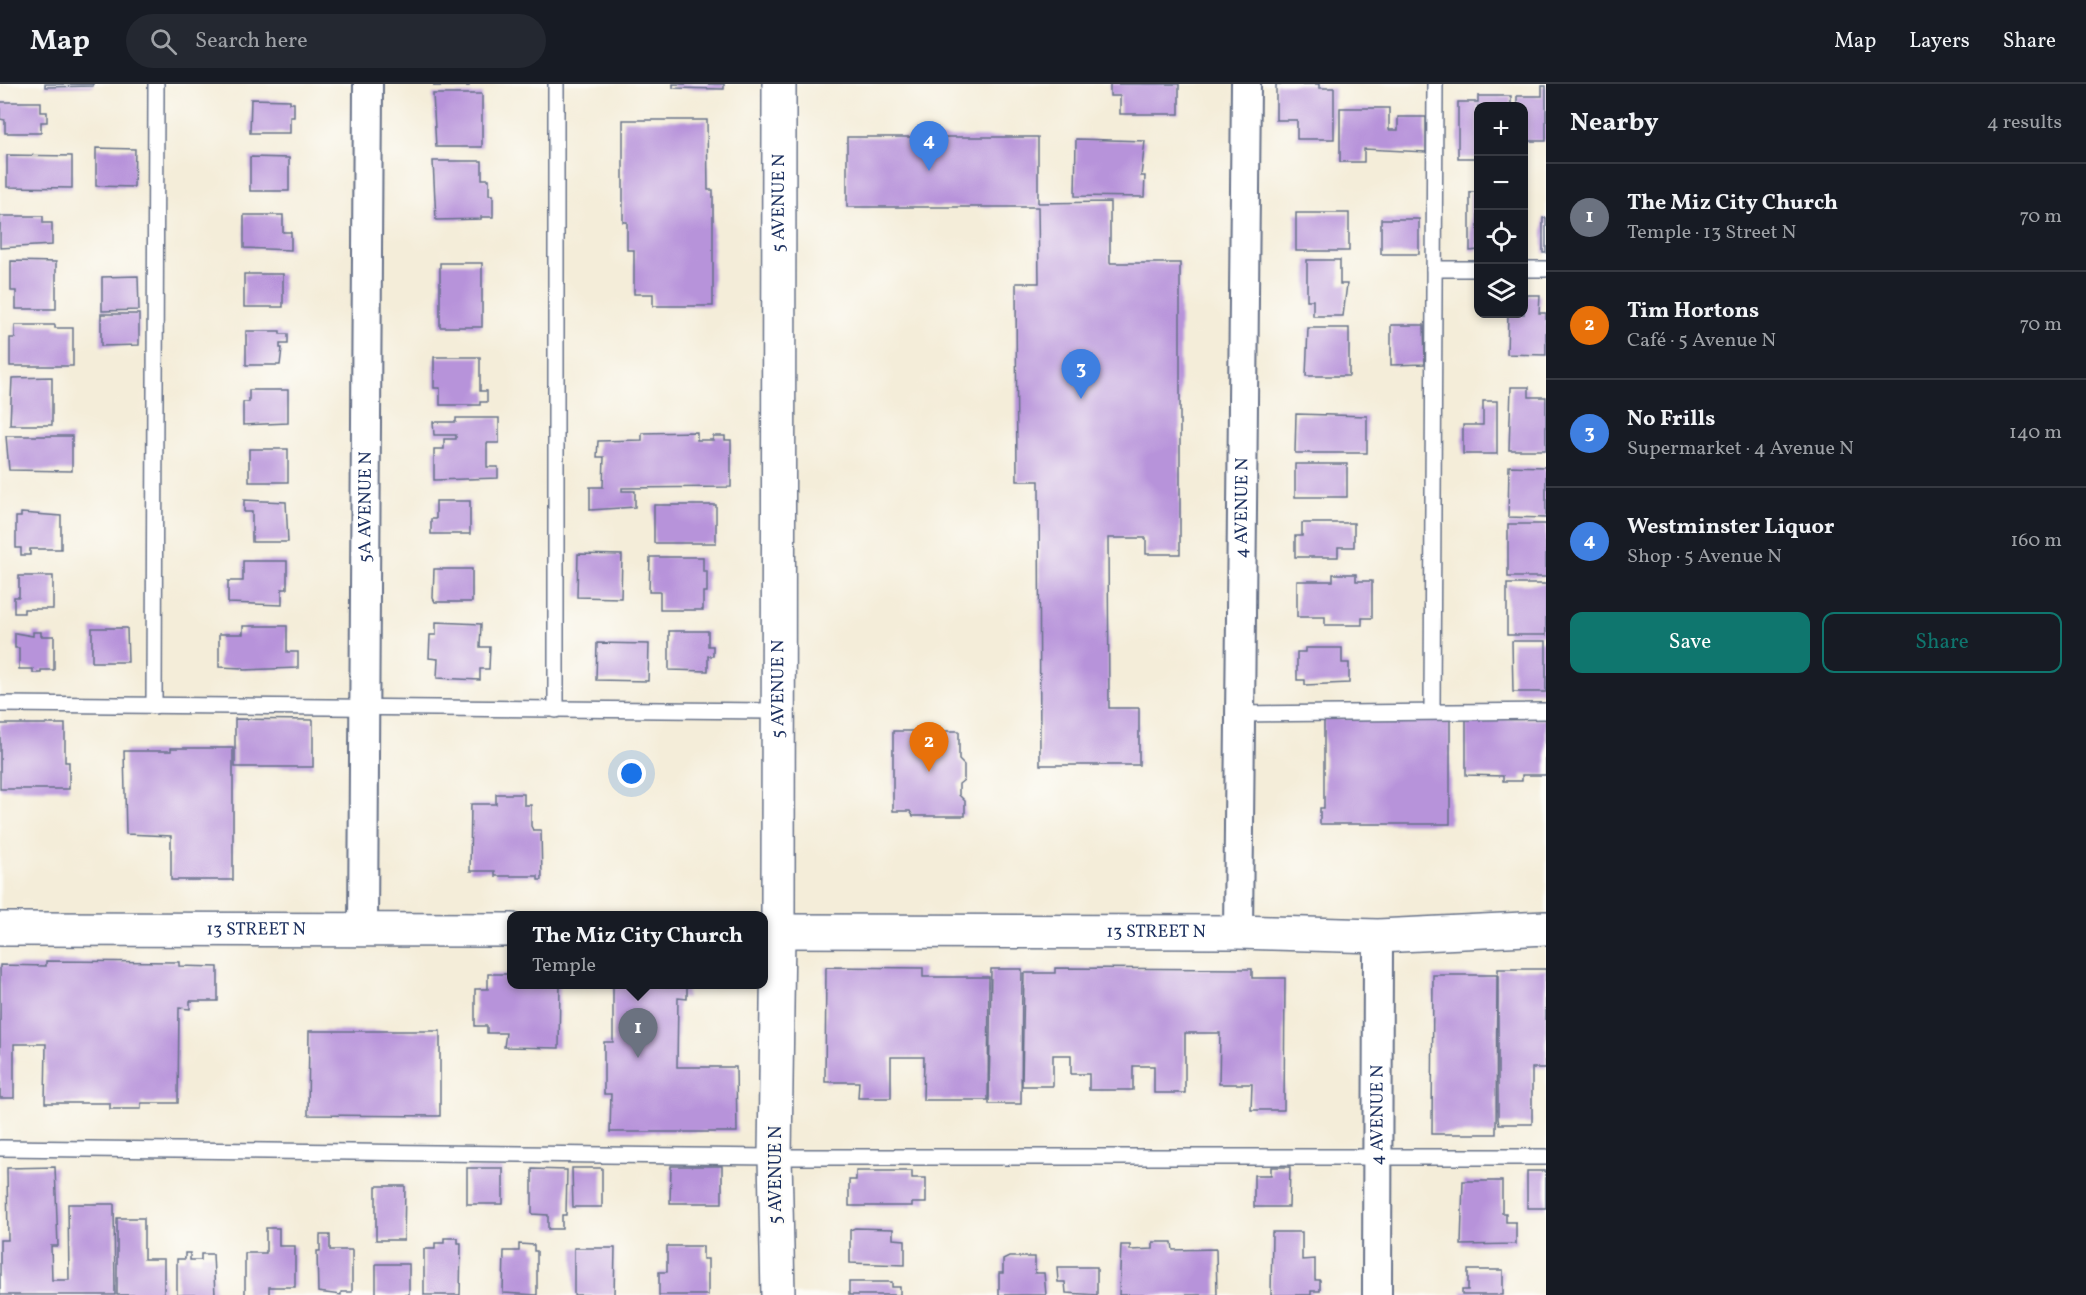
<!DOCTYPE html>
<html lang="en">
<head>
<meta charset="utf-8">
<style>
	body { margin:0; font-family:Vollkorn,serif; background:#242831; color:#f1f3f6 }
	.controls { position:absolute; right:18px; top:18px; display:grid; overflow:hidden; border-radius:12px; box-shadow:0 3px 9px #0003 }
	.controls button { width:54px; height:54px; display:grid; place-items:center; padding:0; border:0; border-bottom:2px solid #363941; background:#171b24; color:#f1f3f6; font:30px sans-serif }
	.you { position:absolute; left:632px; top:690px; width:21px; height:21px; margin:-15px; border:4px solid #fff; border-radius:50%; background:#1a73e8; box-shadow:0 0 0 9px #1a73e833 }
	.badge { display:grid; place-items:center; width:39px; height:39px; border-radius:50%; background:#0f766e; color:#fff; font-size:20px; font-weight:700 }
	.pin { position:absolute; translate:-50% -50px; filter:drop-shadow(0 2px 3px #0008) }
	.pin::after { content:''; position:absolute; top:32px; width:21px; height:18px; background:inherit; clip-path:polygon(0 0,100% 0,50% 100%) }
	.popup { position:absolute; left:507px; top:827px; width:261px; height:78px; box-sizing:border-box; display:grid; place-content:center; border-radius:12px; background:#171b24; filter:drop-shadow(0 2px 4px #0005); font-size:20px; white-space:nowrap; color:#9ea1a6 }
	.popup b { font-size:22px; color:#f1f3f6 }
	.popup::after { content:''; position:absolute; left:50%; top:100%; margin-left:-12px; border:12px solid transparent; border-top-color:#171b24 }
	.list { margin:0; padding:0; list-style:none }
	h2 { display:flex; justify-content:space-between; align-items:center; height:78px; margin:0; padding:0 24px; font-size:26px }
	h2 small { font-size:20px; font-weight:400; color:#9ea1a6 }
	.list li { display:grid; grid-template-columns:39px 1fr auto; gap:18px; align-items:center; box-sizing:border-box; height:108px; padding:0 24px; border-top:2px solid #363941 }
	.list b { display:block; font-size:22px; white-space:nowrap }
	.list p { margin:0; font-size:20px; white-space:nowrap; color:#9ea1a6 }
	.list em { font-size:20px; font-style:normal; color:#9ea1a6 }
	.actions { display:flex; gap:12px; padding:18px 24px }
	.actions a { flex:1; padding:14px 0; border:2px solid #0f766e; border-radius:12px; text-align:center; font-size:21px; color:#0f766e }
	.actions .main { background:#0f766e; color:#fff }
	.icon { flex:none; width:33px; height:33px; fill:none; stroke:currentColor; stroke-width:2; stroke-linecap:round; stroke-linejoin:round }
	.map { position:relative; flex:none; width:1546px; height:1211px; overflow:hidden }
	header { display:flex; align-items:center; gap:36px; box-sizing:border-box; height:84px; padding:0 30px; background:#171b24; border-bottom:2px solid #363941 }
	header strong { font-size:28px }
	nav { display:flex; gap:33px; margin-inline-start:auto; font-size:21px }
	.search { width:420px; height:54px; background:#242831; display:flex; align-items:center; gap:15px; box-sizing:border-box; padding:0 21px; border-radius:33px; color:#9ea1a6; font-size:22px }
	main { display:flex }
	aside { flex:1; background:#171b24 }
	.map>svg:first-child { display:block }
</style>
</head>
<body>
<header>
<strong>Map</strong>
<div class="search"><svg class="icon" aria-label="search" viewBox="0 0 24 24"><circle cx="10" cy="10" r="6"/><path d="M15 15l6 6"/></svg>Search here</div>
<nav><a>Map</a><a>Layers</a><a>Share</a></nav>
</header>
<main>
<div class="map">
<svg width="1546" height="1211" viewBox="0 0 1546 1211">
	<rect width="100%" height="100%" fill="#fdfcf7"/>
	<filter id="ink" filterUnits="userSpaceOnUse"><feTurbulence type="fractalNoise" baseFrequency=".0167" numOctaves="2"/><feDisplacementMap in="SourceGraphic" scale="12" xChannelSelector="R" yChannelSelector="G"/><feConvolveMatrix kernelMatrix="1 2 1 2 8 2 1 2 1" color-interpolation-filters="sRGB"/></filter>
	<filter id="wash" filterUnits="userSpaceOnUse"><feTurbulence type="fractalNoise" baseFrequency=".008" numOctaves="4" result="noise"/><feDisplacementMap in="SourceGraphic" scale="24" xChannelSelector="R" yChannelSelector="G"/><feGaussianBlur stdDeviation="1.35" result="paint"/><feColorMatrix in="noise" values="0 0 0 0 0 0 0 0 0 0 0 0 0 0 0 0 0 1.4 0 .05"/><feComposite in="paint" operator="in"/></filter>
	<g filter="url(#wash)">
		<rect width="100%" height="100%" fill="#f4edd9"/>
		<g id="blocks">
			<g fill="#b793da">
				<polygon points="45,0 93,0 93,2 45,3"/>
				<rect x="434" y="0" width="35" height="2"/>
				<polygon points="673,0 724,0 724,5 673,4"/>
				<polygon points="1110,0 1179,0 1179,30 1120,30 1120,12 1110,12"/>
				<polygon points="1276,0 1319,0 1319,4 1334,4 1334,55 1297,55 1297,36 1276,36"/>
				<polygon points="1542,2 1546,2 1546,57 1524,57 1524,22 1517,22 1517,12 1542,12"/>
				<polygon points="433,10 482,10 482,63 436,63"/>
				<polygon points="1478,12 1511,12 1511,22 1478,22 1478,74 1458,74 1458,18 1478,18"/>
				<polygon points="251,15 290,16 290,19 294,19 294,33 290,33 290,49 250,49"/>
				<polygon points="0,18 41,18 41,28 47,28 47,38 41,38 41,49 5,49 5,36 0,35"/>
				<polygon points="1340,24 1389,24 1389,46 1398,46 1398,33 1426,33 1426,68 1364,65 1364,78 1340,78"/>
				<polygon points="623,36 707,36 708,106 713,106 713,222 653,222 653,210 634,210 634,166 627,166 627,138 623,138"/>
				<polygon points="847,53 1038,53 1038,119 1110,118 1110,179 1180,179 1180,470 1146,470 1146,454 1108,454 1109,624 1139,624 1139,681 1040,681 1039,397 1017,397 1016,199 1039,199 1038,123 847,123"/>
				<polygon points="1076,55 1145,57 1141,92 1145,92 1144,113 1075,112"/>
				<polygon points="96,64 135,65 134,103 96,102"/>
				<polygon points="7,71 72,72 72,104 7,103"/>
				<polygon points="250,73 289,74 289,107 250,107"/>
				<polygon points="433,77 482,77 482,95 489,95 489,111 493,111 493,133 481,133 481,135 436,136"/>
				<polygon points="1470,108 1478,108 1478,166 1470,167"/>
				<rect x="1296" y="129" width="53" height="38"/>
				<polygon points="244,131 283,131 283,148 291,148 291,166 244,164"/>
				<polygon points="0,132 43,132 43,139 52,139 52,161 0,164"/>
				<rect x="1543" y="134" width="3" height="35"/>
				<rect x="1381" y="135" width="38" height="35"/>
				<polygon points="1307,176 1340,176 1340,200 1347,200 1343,232 1313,232 1313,216 1307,216"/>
				<polygon points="11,177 56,178 56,225 16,225 16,207 11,207"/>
				<rect x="440" y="179" width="42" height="64"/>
				<rect x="244" y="190" width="39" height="33"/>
				<polygon points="138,192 139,226 102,227 102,193"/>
				<polygon points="1524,211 1540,211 1539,229 1546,229 1546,271 1507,270 1508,230 1524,230"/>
				<polygon points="101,230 139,230 139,261 101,262"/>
				<polygon points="15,241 55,241 55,244 73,244 73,282 10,282 10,254 15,254"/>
				<polygon points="1391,241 1424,241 1425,280 1391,281"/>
				<polygon points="1308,244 1349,244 1349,292 1306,292"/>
				<polygon points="246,247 280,247 280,250 288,250 288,260 280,260 280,264 282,264 280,281 246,281"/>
				<polygon points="434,273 480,273 480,307 487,307 487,318 480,318 480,321 440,321 440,304 434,304"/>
				<polygon points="52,293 52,341 10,341 12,294"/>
				<polygon points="1511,303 1529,303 1529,313 1546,313 1546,366 1509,366"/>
				<polygon points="249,306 288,306 288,339 243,341 243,318 249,318"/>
				<polygon points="1483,317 1497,317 1497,370 1463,370 1463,341 1483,341"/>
				<polygon points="1296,330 1367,332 1367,369 1295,369"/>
				<polygon points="456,334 499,334 499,359 487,359 487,383 498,383 498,394 434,396 434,365 444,365 444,355 456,355 456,351 434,351 433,338 456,338"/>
				<polygon points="697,348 697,356 713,356 713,352 725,352 725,356 731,356 731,403 622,404 622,407 635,407 635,423 590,426 590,403 603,403 604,373 597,373 598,357 642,356 642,349"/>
				<polygon points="6,352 72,352 72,387 9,386"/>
				<rect x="249" y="365" width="39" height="33"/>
				<rect x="1295" y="380" width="52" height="33"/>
				<polygon points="1509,382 1546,383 1546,434 1508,433"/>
				<polygon points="244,416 286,418 288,458 252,458 252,428 244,428"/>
				<polygon points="436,417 470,417 470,450 431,450 431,435 436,435"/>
				<rect x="654" y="421" width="62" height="38"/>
				<polygon points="21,429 61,432 61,465 30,465 30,471 21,471 21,464 16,464 16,433 21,433"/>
				<polygon points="1302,439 1354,439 1354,463 1338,463 1338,473 1295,473 1295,452 1302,452"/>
				<rect x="1508" y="440" width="38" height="53"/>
				<polygon points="578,470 622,471 621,514 577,513"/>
				<polygon points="650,473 703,473 703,487 707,487 707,508 703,508 703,526 660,526 660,508 649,508"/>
				<polygon points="243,477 287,477 287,505 282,505 282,521 228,519 228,497 243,497"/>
				<polygon points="434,485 472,485 472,518 435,518 433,514"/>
				<polygon points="1333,490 1356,490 1356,497 1372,497 1372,534 1362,534 1362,541 1325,541 1325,533 1297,533 1297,497 1333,497"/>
				<polygon points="19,492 53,492 53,525 24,525 24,529 14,529 14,513 19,513"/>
				<rect x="1507" y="500" width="39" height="51"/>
				<polygon points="436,538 481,540 480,563 490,563 489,585 480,585 480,596 437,594 438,575 429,574 430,551 436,551"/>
				<polygon points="243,542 287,542 287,568 298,568 298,584 243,586 243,584 219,583 219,550 243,550"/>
				<polygon points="92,544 127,544 128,578 92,578"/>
				<polygon points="669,547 708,547 708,562 713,562 713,572 708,572 708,587 669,586"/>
				<polygon points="33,548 41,548 41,552 54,552 54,586 41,586 41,589 33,589 33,585 19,585 19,564 15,564 15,549 33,552"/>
				<polygon points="1512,557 1546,557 1546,608 1513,608"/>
				<polygon points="597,559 649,560 648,597 596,596"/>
				<polygon points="1305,564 1342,564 1342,579 1349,579 1349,599 1305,601 1305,596 1297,596 1297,568 1305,568"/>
				<polygon points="1324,634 1450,634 1450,740 1320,740 1320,724 1324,724"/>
				<polygon points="1466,634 1546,635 1546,691 1522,691 1522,697 1503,697 1503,692 1466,691"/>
				<polygon points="235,635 313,636 313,683 235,683"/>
				<polygon points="0,640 65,640 65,678 69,678 69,705 0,705"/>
				<polygon points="893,647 959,647 959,676 964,681 964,696 959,700 959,711 965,717 965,732 913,732 910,727 893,727"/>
				<polygon points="171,664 233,664 233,796 171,796 171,752 126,750 124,667 171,667"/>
				<polygon points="496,710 524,710 524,721 531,721 531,742 533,746 541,746 542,796 538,796 538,792 495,792 495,787 470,787 471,720 496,720"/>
				<polygon points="46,877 179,878 179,882 218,883 218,917 190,917 190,925 179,924 178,1019 141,1019 141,1025 110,1025 110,1019 45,1019 46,960 14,960 14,1014 0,1014 0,881 46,882"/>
				<polygon points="826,883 923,884 923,893 989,893 988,1016 923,1016 924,973 891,973 891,1014 858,1014 859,998 825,998"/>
				<polygon points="1055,884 1252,885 1252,894 1285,894 1284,1026 1251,1026 1252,1000 1219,1000 1220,949 1185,949 1185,1009 1154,1009 1154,982 1133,982 1133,1006 1089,1006 1089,990 1071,990 1071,971 1053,971 1053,1002 1022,1002 1024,889 1055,889"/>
				<polygon points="991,885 1022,885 1021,1020 989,1020"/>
				<polygon points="1498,885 1546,885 1546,984 1532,984 1532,1040 1499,1040 1498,1035"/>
				<polygon points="488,890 512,890 512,900 560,900 559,964 504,963 506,949 487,949 487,942 475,942 475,905 488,905"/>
				<polygon points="1433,891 1497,891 1496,1050 1432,1050"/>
				<polygon points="613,900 687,900 687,915 678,914 677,983 736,983 737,1048 610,1048 611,1010 604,1010 604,958 613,958"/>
				<polygon points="309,947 440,947 440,1032 308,1031"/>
				<polygon points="671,1082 722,1082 722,1119 670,1119"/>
				<polygon points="55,1083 58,1162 51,1162 52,1196 69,1196 68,1120 114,1120 115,1211 0,1211 0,1156 8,1156 7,1084"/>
				<polygon points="1271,1083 1290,1083 1289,1123 1254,1123 1254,1091 1271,1091"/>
				<rect x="467" y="1084" width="36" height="36"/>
				<polygon points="572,1084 602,1084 602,1123 573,1123"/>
				<polygon points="532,1085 567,1086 566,1131 562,1131 562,1145 548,1145 548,1131 532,1130"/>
				<polygon points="856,1087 912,1087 912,1094 926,1094 926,1119 912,1119 912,1122 849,1122 849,1096 856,1096"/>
				<rect x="1527" y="1087" width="19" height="37"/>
				<polygon points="1463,1097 1502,1097 1502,1129 1506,1129 1506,1138 1516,1138 1516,1160 1461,1161"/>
				<polygon points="376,1102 405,1102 404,1156 376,1156"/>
				<polygon points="117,1134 144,1134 144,1175 164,1175 164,1211 117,1211"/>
				<polygon points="266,1144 279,1144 279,1162 295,1162 295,1203 269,1203 269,1211 245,1211 245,1169 266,1169"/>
				<polygon points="855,1144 893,1145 893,1155 905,1156 905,1181 850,1179 850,1146"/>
				<polygon points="1272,1148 1302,1148 1302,1176 1315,1175 1315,1196 1320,1196 1320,1207 1311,1207 1311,1211 1271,1211"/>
				<polygon points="320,1151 330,1151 330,1166 352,1166 352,1208 341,1208 341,1211 318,1208 317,1167 320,1167"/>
				<polygon points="444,1154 458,1154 458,1159 461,1159 460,1211 424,1211 424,1165 435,1165 435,1159 444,1159"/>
				<polygon points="1153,1158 1172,1158 1173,1166 1216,1165 1217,1211 1119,1211 1121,1161 1130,1161 1130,1166 1153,1165"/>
				<polygon points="519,1160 534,1161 534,1167 537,1167 537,1211 503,1209 504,1167 519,1167"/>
				<polygon points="667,1162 703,1162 703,1175 708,1175 708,1211 659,1211 659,1188 667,1188"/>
				<polygon points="574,1164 615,1164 614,1211 574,1211"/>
				<polygon points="185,1169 190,1169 190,1176 201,1176 201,1170 213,1170 215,1211 177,1211 177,1175 185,1175"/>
				<polygon points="1009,1173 1035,1173 1035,1189 1044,1189 1046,1211 999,1211 999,1189 1003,1189 1003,1176"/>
				<rect x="376" y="1180" width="33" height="31"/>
				<polygon points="1057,1183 1097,1183 1097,1211 1066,1209 1065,1198 1058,1198"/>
				<polygon points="1468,1186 1503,1186 1503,1211 1462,1211 1462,1206 1468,1206"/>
				<polygon points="849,1198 892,1198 892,1203 900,1203 900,1211 849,1211"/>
			</g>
		</g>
	</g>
	<g filter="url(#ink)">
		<use href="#blocks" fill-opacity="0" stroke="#677289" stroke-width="1.5"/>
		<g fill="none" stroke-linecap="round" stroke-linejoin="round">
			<defs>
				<g id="service">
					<polyline points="556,0 556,626"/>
					<polyline points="1434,185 1478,185"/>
					<polyline points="1524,185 1546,185"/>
					<polyline points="0,620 779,627"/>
					<polyline points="154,622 156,0"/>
					<polyline points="1432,627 1435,0"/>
					<polyline points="1240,630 1546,627"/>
					<polyline points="0,1064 775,1073 1546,1073"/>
				</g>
				<g id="minor">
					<path id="s1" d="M363,846L368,0"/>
					<path id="s2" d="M1238,848L1246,0"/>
					<path id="s3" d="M1377,1211L1378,852"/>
				</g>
				<g id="tertiary">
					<path id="s4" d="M0,845L512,846"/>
					<path id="s5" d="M764,847L1238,848L1378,852L1546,844"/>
				</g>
				<g id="secondary">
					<path id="s6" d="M778,1211L775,1073L778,847L779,0"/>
				</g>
			</defs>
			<use href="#service" stroke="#677289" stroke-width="18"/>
			<use href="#minor" stroke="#677289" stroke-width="32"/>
			<use href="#tertiary" stroke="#677289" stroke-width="36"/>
			<use href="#secondary" stroke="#677289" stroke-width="36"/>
			<use href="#service" stroke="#fff" stroke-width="15"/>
			<use href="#minor" stroke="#fff" stroke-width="28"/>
			<use href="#tertiary" stroke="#fff" stroke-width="33"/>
			<use href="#secondary" stroke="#fff" stroke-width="33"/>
		</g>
	</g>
	<g text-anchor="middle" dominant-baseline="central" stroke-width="4.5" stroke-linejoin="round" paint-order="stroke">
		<g font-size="18" fill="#1b2f5e" stroke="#fdfcf7">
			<text stroke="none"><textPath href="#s6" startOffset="1092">5 AVENUE N</textPath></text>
			<text stroke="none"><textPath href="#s1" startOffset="423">5A AVENUE N</textPath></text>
			<text stroke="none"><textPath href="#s2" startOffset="424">4 AVENUE N</textPath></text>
			<text stroke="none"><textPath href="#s6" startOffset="606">5 AVENUE N</textPath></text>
			<text stroke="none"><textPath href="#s4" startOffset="256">13 STREET N</textPath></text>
			<text stroke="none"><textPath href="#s5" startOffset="392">13 STREET N</textPath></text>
			<text stroke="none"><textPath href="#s3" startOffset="180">4 AVENUE N</textPath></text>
			<text transform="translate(776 1091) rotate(-90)">5 AVENUE N</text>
		</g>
	</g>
</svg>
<div class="controls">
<button>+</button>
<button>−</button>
<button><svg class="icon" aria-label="locate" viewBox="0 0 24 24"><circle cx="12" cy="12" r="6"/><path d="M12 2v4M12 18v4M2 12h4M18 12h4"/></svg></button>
<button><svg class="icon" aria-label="layers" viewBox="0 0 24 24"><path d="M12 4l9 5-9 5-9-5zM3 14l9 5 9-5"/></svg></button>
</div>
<div class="you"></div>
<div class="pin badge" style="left:638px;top:974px;background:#6b7280">1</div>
<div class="popup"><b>The Miz City Church</b>Temple</div>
<div class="pin badge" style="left:929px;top:688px;background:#e8710a">2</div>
<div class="pin badge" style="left:1081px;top:315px;background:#3f7fe0">3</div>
<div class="pin badge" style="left:929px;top:87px;background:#3f7fe0">4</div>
</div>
<aside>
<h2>Nearby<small>4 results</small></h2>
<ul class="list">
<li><span class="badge" style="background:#6b7280">1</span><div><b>The Miz City Church</b><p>Temple · 13 Street N</p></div><em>70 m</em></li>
<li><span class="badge" style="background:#e8710a">2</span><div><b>Tim Hortons</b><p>Café · 5 Avenue N</p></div><em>70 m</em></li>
<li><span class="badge" style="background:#3f7fe0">3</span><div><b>No Frills</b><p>Supermarket · 4 Avenue N</p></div><em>140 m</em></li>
<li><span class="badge" style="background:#3f7fe0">4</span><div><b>Westminster Liquor</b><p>Shop · 5 Avenue N</p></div><em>160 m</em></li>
</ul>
<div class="actions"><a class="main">Save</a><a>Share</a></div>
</aside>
</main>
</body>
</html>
